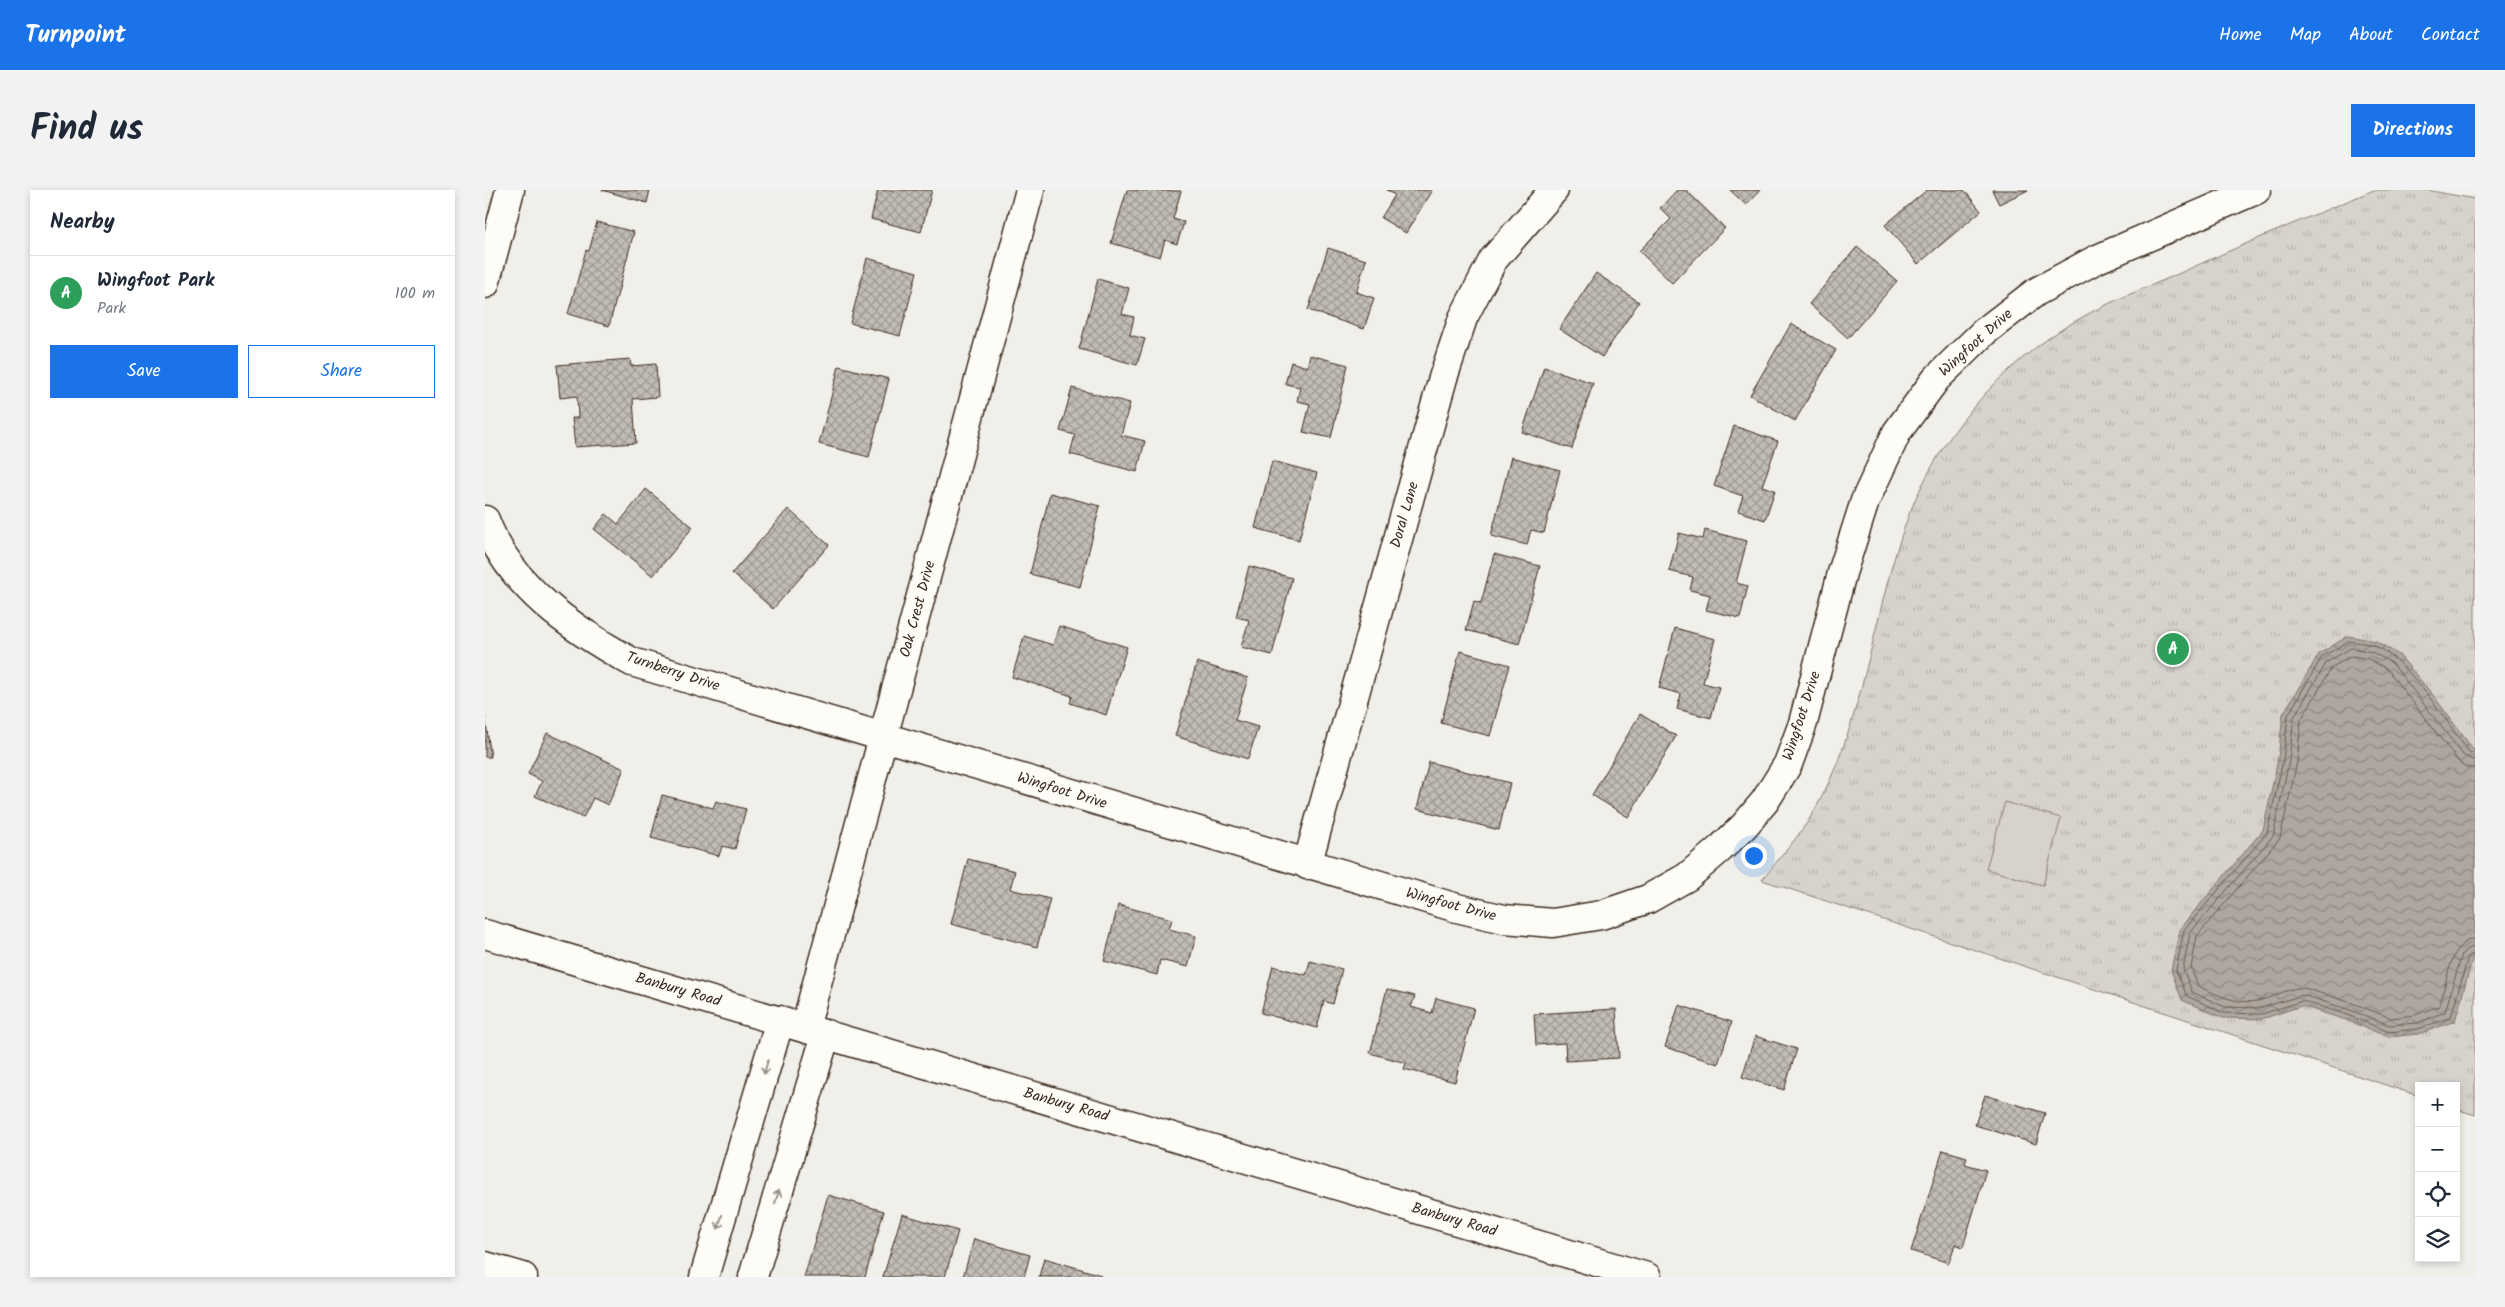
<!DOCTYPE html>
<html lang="en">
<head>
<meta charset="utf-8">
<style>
	body { margin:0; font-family:Kalam,sans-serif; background:#f2f2f3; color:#1f2937 }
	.controls { position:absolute; right:15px; bottom:15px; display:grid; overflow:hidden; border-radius:0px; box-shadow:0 2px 8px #0003 }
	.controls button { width:45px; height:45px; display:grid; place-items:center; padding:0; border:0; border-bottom:1px solid #e0e1e3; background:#fff; color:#1f2937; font:25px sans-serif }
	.you { position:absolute; left:1268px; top:665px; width:18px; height:18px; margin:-12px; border:4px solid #fff; border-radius:50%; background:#1a73e8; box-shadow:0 0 0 8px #1a73e833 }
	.badge { display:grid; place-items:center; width:32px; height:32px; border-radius:50%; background:#1a73e8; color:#fff; font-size:16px; font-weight:700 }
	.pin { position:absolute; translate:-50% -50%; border:2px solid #fff; box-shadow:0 1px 5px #0006 }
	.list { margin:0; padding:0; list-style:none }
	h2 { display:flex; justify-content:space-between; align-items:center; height:65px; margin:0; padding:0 20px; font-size:21px }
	h2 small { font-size:16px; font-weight:400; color:#747a83 }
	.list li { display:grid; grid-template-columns:32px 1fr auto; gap:15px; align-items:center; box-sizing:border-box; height:75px; padding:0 20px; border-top:1px solid #e0e1e3 }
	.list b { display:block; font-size:19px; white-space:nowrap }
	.list p { margin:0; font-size:16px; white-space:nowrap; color:#747a83 }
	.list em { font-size:16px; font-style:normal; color:#747a83 }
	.actions { display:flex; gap:10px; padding:15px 20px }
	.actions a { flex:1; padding:11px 0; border:1px solid #1a73e8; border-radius:0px; text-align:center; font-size:18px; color:#1a73e8 }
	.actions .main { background:#1a73e8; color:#fff }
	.icon { flex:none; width:28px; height:28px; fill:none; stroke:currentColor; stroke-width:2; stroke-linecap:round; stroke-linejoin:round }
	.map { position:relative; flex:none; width:1990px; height:1087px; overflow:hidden; border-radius:0px }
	header { display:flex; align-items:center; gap:30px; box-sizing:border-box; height:70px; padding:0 25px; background:#1a73e8; color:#fff }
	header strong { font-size:24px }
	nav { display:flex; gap:28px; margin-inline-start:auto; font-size:18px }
	.intro { display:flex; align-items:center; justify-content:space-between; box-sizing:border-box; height:120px; padding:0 30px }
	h1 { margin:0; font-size:35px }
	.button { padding:12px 22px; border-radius:0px; background:#1a73e8; color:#fff; font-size:18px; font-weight:700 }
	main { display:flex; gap:30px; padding:0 30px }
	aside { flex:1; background:#fff; border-radius:0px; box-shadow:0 2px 8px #0003 }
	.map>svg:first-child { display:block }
</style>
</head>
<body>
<header>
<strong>Turnpoint</strong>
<nav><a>Home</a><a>Map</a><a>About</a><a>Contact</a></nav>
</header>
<div class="intro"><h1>Find us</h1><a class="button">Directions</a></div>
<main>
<aside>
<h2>Nearby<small></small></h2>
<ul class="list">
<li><span class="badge" style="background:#2e9e5b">A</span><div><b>Wingfoot Park</b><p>Park</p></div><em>100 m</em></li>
</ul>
<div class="actions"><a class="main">Save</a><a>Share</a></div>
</aside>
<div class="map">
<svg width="1990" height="1087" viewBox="0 0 1990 1087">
	<defs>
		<pattern id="park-tufts" width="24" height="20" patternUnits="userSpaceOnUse" patternTransform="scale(1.25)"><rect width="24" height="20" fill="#d7d2cc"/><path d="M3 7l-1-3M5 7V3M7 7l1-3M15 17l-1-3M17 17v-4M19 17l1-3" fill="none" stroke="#b9b4af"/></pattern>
		<pattern id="water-waves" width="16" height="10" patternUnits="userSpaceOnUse" patternTransform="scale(1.25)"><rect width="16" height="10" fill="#aea69f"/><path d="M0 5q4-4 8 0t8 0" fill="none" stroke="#8f8781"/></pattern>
		<pattern id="building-cross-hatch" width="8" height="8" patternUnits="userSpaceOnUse" patternTransform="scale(1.25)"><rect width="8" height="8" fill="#c1bcb4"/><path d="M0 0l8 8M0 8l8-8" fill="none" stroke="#9e9992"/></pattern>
	</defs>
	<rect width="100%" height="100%" fill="#f1efea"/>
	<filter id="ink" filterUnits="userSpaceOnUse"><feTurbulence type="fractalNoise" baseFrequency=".02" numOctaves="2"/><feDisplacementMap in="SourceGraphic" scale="10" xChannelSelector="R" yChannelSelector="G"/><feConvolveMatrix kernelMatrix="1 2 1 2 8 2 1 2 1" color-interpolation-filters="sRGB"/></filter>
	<g filter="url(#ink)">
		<path fill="url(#park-tufts)" stroke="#897e75" d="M1889,0H1941L1990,9V925L1971,919V896H1934V906L1277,690C1294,668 1314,647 1328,623C1378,537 1386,434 1418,341C1448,252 1513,175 1594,129C1625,111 1661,98 1693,84C1758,54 1824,27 1889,0Z"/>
		<polygon fill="#d7d2cc" stroke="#897e75" points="1520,612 1576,628 1558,695 1501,679"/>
		<polygon fill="url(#water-waves)" stroke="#80746b" points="1863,446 1891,451 1914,465 1948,505 1990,562 1990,760 1970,831 1934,844 1903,847 1861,830 1816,816 1777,829 1738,828 1697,810 1686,780 1695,738 1778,640 1793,569 1798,524 1834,464"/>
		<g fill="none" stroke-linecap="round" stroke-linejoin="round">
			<g stroke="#695c52" stroke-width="1">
				<path d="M1990,564L1984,562C1961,531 1925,473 1891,456C1883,453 1872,453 1864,451L1837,467L1803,525L1798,570L1782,643L1699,740L1691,780L1702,806L1739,823L1777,824L1817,811L1863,825L1904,842L1933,839L1966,827L1983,767L1990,763"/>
				<polyline points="1990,571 1979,566 1907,473 1887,462 1866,458 1842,472 1809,527 1804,571 1788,646 1705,743 1698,779 1707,802 1740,817 1775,818 1818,805 1865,820 1905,835 1932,833 1960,822 1977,764 1982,759 1990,757"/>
				<path d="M1990,578L1981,577L1974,572L1902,479L1884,469L1867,466L1847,477L1816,530L1812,572L1795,648L1712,746L1706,778L1713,796C1732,805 1755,816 1777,810C1791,806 1805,797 1819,798L1867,813L1906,828L1930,825L1954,816C1962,796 1964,750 1990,749"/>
			</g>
		</g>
		<g fill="url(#building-cross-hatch)" stroke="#3b2a1e">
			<polygon points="117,0 165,0 162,13"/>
			<polygon points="393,0 447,0 436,42 386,29"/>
			<polygon points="642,0 696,1 688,29 699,32 692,54 680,50 675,67 626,53"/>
			<polygon points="902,0 947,0 921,43 896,28 910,5"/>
			<polygon points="1192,0 1201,0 1240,38 1187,93 1154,61 1186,29 1175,18"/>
			<polygon points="1245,0 1275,0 1261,15"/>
			<polygon points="1442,0 1479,0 1496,21 1433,74 1400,35"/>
			<polygon points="1507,0 1543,0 1514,14"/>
			<polygon points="112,32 149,42 124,136 83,124 101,60 104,61"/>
			<polygon points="1372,57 1412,91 1363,148 1324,114"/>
			<polygon points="843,58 881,70 871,102 889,108 879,139 823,120"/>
			<polygon points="382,68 432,82 415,146 365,133"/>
			<polygon points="1111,83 1154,112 1117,167 1074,139"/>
			<polygon points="613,89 644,98 637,124 649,127 645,145 660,149 652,175 594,159"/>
			<polygon points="1306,134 1351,160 1310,231 1265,205"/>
			<polygon points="825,165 863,175 846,248 818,242 825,214 812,211 815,197 800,194 806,172 822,177"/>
			<polygon points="145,169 146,176 171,174 173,207 148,209 151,253 90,257 87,228 93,228 92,206 75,208 72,175"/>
			<polygon points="354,176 404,189 384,267 334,254"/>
			<polygon points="1059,177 1108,193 1087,259 1037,242"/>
			<polygon points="587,198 645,213 636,245 660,251 652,282 585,264 590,245 575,241"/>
			<polygon points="1249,236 1293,251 1277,296 1290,300 1280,330 1253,321 1258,306 1229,296"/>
			<polygon points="1026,267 1075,280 1059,343 1046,340 1042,355 1006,346"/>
			<polygon points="787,271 832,283 814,350 770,338"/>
			<polygon points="161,299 208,337 168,386 109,339 121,324 133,334"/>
			<polygon points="565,303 615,316 595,397 545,384"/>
			<polygon points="303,319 344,355 288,419 247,383"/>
			<polygon points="1220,340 1262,351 1251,393 1263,396 1255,428 1221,420 1225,405 1205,400 1208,387 1184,381 1194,343 1218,349"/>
			<polygon points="1009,364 1055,376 1034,454 981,440 989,411 996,413"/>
			<polygon points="764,376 807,388 787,465 756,457 764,430 751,427"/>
			<polygon points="574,436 642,457 621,525 585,513 587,506 527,487 539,446 568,455"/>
			<polygon points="1190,438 1230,449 1218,493 1234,497 1226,528 1192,519 1196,504 1174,498"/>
			<polygon points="975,461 1025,475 1005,546 956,533"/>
			<polygon points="712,472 763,488 750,530 773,537 763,569 690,546"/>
			<polygon points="1155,524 1191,546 1143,627 1107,605"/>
			<polygon points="0,527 6,567 0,567"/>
			<polygon points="62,543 139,579 123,615 108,608 98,628 50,606 57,591 43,584"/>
			<polygon points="944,572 1025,593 1014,640 932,619"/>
			<polygon points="177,605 228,618 231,611 261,619 250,659 237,656 234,666 166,648"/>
			<polygon points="483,669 530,681 525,699 565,709 552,757 466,734"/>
			<polygon points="633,715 687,729 684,739 711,746 703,777 675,770 672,785 619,771"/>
			<polygon points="825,771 857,779 848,814 839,811 832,838 776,823 788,776 821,785"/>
			<polygon points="902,799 930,806 926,817 947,823 951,808 989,818 970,892 919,879 921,873 885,863"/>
			<polygon points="1194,815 1247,832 1233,874 1180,857"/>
			<polygon points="1131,819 1134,868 1081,871 1080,853 1051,855 1049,824"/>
			<polygon points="1270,846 1312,859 1299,900 1257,887"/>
			<polygon points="1500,905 1560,923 1551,954 1490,935"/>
			<polygon points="1458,960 1482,967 1480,974 1501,980 1478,1057 1470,1054 1464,1073 1426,1061"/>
			<polygon points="343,1005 399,1021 380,1087 319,1087"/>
			<polygon points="417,1024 473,1041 460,1087 398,1087"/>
			<polygon points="489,1049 545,1065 539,1087 478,1087"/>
			<polygon points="559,1068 616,1085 615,1087 554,1087"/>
		</g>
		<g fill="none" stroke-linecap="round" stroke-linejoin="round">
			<defs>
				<g id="minor">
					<polyline points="0,94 25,0"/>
					<path d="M0,330C25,397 87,439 147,472L972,718L1019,729L1068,733L1116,725L1163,709L1202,687L1236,658L1259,636L1280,611L1303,574L1318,533L1357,383L1380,311L1412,242L1451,189L1499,142L1551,102L1610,70L1771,0"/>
					<polyline points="822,675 958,188 978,128 1008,70 1069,0"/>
					<polyline points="0,744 1162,1087"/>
					<polyline points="320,838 545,0"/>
					<polyline points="0,1076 38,1087"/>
					<polyline points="219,1087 295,830"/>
					<polyline points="268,1087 341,844"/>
				</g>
			</defs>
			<use href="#minor" stroke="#3b2a1e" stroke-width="31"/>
			<use href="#minor" stroke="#fdfcf7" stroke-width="28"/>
		</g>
		<defs><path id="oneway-shaft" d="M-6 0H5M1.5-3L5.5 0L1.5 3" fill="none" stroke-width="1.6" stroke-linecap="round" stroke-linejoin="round" transform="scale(1.25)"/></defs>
		<g stroke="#9c938a">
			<use href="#oneway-shaft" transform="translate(281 877) rotate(106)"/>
			<use href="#oneway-shaft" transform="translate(292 1007) rotate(-73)"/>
			<use href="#oneway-shaft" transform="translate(235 1032) rotate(106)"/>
		</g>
	</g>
	<g text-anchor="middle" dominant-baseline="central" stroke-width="4.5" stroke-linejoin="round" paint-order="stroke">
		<g font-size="15" fill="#3b2a1e" stroke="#fdfcf7">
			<text transform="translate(1491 153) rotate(-42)">Wingfoot Drive</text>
			<text transform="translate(920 325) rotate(-74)">Doral Lane</text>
			<text transform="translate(433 419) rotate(-75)">Oak Crest Drive</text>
			<text transform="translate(188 482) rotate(18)">Turnberry Drive</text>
			<text transform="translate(1317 526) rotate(-72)">Wingfoot Drive</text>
			<text transform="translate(577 601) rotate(17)">Wingfoot Drive</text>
			<text transform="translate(966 715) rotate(15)">Wingfoot Drive</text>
			<text transform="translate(193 800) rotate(16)">Banbury Road</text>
			<text transform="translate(581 915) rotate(16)">Banbury Road</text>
			<text transform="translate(969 1030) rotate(16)">Banbury Road</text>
		</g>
	</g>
</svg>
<div class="controls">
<button>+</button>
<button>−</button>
<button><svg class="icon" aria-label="locate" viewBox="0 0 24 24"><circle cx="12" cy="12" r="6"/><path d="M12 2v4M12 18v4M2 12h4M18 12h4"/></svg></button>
<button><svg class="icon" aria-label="layers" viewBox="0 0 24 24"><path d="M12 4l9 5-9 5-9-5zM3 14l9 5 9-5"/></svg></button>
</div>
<div class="you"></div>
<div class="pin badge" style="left:1688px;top:459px;background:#2e9e5b">A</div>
</div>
</main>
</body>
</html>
